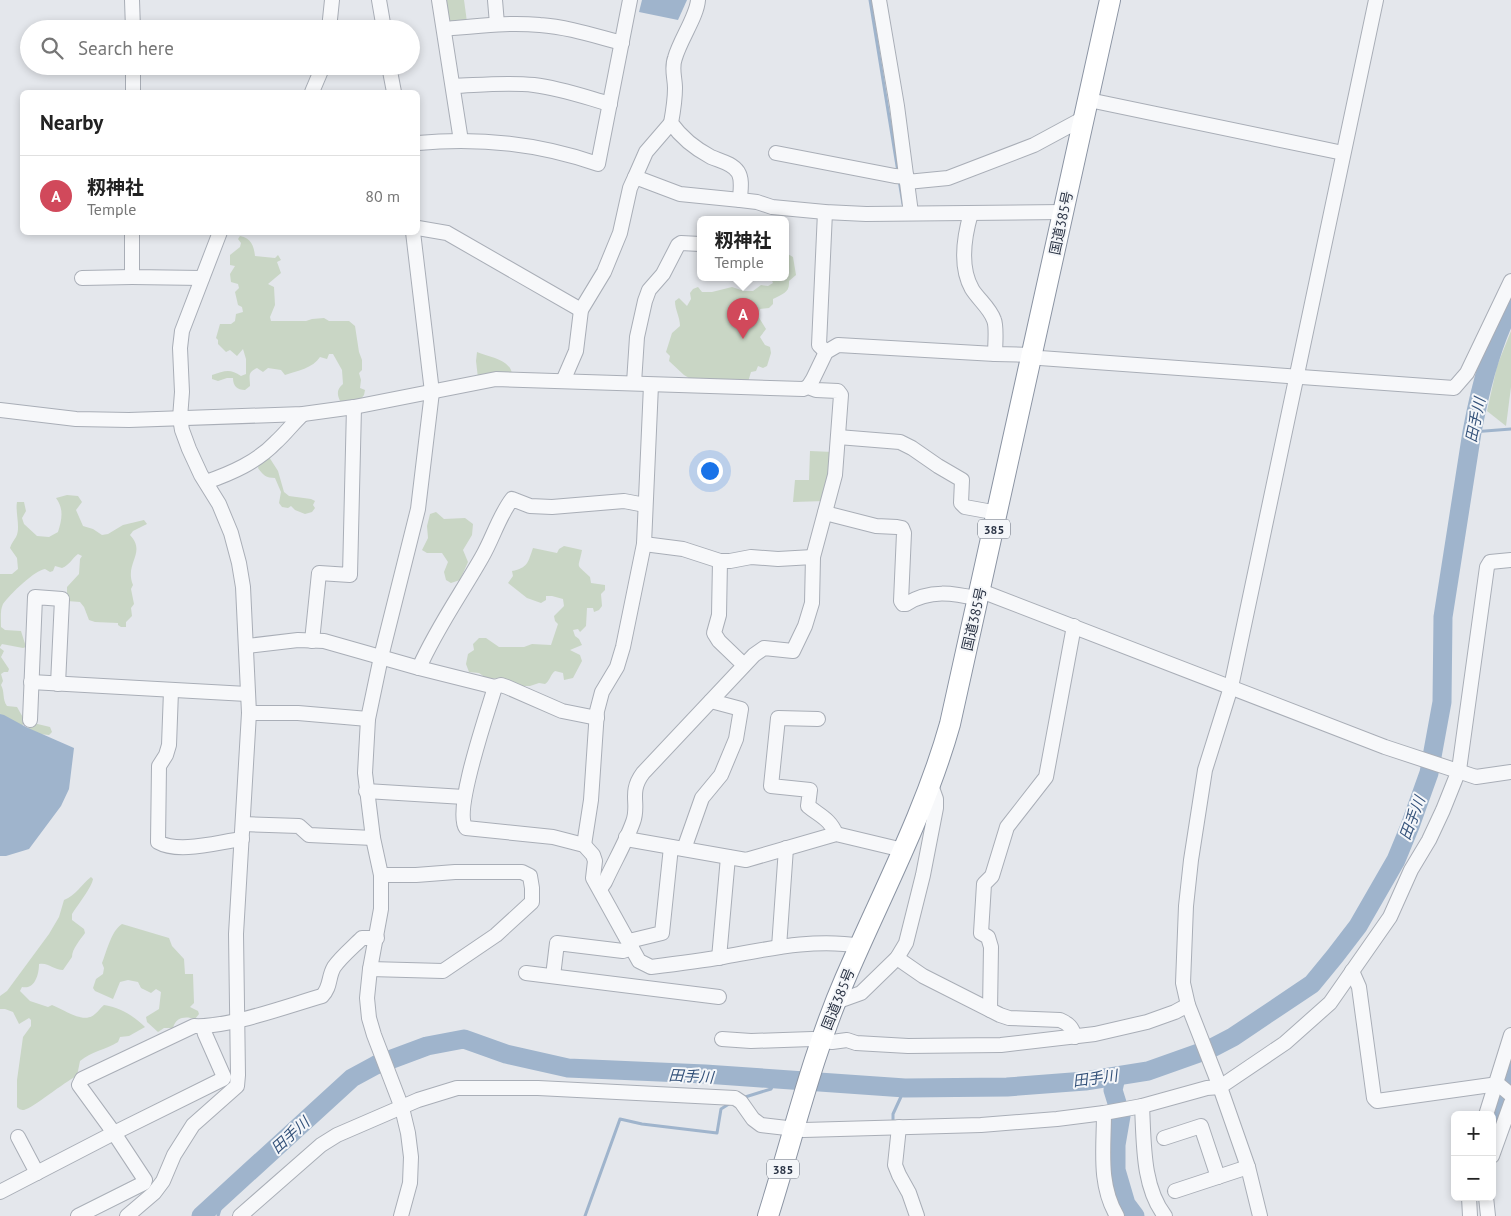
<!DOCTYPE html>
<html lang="en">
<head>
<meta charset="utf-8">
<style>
	body { margin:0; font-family:"PT Sans","Noto Sans JP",sans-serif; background:#f2f2f2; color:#222 }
	.controls { position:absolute; right:15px; bottom:15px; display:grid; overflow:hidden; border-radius:8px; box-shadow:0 2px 8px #0003 }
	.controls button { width:45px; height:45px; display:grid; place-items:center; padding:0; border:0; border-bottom:1px solid #e0e0e0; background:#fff; color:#222; font:25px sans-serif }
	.you { position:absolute; left:709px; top:470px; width:18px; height:18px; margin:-12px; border:4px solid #fff; border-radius:50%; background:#1a73e8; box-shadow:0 0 0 8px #1a73e833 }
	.badge { display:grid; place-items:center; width:32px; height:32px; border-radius:50%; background:#d1495b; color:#fff; font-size:16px; font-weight:700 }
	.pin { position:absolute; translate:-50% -41px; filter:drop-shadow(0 1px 2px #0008) }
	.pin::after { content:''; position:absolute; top:26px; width:18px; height:15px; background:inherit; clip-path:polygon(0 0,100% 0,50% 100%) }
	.popup { position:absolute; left:697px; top:216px; width:92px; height:65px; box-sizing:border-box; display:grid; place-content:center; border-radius:8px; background:#fff; filter:drop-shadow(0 1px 4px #0005); font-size:16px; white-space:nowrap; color:#767676 }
	.popup b { font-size:19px; color:#222 }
	.popup::after { content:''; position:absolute; left:50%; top:100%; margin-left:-10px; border:10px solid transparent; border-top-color:#fff }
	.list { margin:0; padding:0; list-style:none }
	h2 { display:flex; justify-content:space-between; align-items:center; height:65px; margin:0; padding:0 20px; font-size:21px }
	h2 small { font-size:16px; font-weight:400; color:#767676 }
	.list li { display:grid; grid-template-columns:32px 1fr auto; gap:15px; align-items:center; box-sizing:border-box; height:80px; padding:0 20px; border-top:1px solid #e0e0e0 }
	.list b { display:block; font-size:19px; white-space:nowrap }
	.list p { margin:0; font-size:16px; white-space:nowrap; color:#767676 }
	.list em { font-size:16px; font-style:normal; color:#767676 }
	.icon { flex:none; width:28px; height:28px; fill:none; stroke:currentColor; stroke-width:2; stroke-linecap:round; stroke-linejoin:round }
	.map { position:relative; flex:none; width:1511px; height:1216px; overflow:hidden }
	.search { position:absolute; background:#fff; box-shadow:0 2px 8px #0003; left:20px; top:20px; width:400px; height:55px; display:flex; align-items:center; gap:12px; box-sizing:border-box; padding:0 18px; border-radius:28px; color:#767676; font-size:19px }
	.panel { position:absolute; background:#fff; box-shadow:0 2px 8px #0003; left:20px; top:90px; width:400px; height:145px; border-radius:8px }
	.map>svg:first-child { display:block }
</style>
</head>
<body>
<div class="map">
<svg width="1511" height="1216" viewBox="0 0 1511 1216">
	<rect width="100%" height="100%" fill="#e4e7ec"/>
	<g fill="#c9d6c5">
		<polygon points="445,0 464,0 467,22 453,25 448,21"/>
		<path d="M240,236C251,238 254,246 255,256L275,258L278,255L281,260L277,262L281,273L268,284L274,287L275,305L270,317L271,321H306L312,319L324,318L329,321H349L355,326L359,352L362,360V370L359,373L361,380L360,388L365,390L364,395L359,401L341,403C337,395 336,390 343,384L342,370L333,354H329L327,359L320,357C313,368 297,371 285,375L281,370L268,368L263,372L257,368C247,372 250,377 250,386L245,390C237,390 233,386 233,378H227L218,381L212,379V375C224,371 230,368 241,376L246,374V359L243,349L237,356L230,350L226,352L218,344V340L216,338L220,324H231L235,321L236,314L243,312L242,307L238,305L235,292L239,288L238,284L231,282L230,274L235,266L230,265V255L240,247L241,243L238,239Z"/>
		<path d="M786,253L793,257L796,275L789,281C790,293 782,294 773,299V304L769,308L760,309L758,316L766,329L760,337L765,345L770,347L771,353L767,366L763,368L758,366L756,371L751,372L748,382L694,381L684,375L669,361L670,356L666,352L672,333L680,326C680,317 675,310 675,301L679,298L687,306L691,299L690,293L693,289L698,287L702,292H712L732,287L744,291H753L761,285L768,286L773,283L771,278H786Z"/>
		<polygon points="1511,331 1511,387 1506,426 1487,411 1497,366"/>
		<path d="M477,352C489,357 512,360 512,375L478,378L476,361Z"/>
		<polygon points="810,451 833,452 825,501 793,502 795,480 809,480"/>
		<path d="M269,457L278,471L284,492L289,496L311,499L315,501L313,505L315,508L312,512L305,514L295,510L291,506L288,508L282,507L279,503L281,492L275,478C266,478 263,475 258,468L260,461Z"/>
		<path d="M67,495L78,496L82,502L76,510L83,526L93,529L102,535L108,534L123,525L144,520L147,524L133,531L130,535C147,553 124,563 133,585L131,589L134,604L131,608L132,616L126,622V627H121L118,625V623L95,622L89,620L84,607L80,602L67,601V587L79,574L80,559L82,556L78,554C72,558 70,565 62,568L55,566L53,571L50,572L45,569C35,570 10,594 3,604C0,610 1,619 1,627L5,630L21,631L26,647L23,648L2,644L0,647V574H12L18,569L17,558L10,548C11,544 14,540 16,537C21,528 15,512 17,502H24L26,511L22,518L24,524L37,536L49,537L58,532C62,519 64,509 56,498Z"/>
		<polygon points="436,512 444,519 465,518 473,524 472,535 463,550 468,562 460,580 451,583 446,580 444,572 448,562 442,553 427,553 422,550 428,538 427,526 430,514"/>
		<path d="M564,546L582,550C578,571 575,562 590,577L591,583L605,585V590L601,594L602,606L599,610L594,612L593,608H587L586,626L580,632L578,629L573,630L575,636L579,639L582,645L570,650L580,655L582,661L573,678L564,680L563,673L555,671C550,675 550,681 545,684L539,683L530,686H520L504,679L486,678L479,673L469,672L466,664L468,654L474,650L473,644L479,638H486L499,647H524L532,644L551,645L558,624L555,621L554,616L564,606L563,599L552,596H546V600L541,603L527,598L508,583L513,576L512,571C528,568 528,562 533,548L557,553L559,549Z"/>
		<path d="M0,648L4,651L1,657L9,669L8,672H4L1,674L3,681L1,685C5,692 2,699 7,706L17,707L25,721L50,727L52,732L49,735L29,733V726L24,724L20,726L1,720L0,713Z"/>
		<path d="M91,877L93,879C92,887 77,906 72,914V920L84,929L85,933C80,940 72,949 72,957L63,970C54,970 48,962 39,964C39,974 35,990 22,987L20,991L30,1001L48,1007L52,1005C63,1009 84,1025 95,1014C99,1011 100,1008 104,1005C119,1007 134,1016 145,1027L129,1036L120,1037L118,1042C105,1050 92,1051 80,1061L77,1076C64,1082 33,1108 24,1110C20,1110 19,1109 17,1107V1080L23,1037L31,1026V1020L29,1018L19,1024L13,1012L5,1009H0V996L7,991L49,934L59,917L64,900C76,895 81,885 91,877Z"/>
		<path d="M122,924L169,938L172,946L184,959L185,974H193L194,1003L190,1007L198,1011L199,1014L195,1019C185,1016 176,1017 173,1028H164L158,1032L147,1022L146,1017L159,1009L161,992L156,989L151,993L141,988L138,982L128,980L120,982L113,999L95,991L93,988L96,979L103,974L104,968L102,963C107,951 111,931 122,924Z"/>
	</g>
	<g fill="#9fb4cc">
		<polygon points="642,0 687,0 678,20 639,12"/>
		<polygon points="0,714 4,715 26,727 74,748 69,789 61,806 29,849 6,856 0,856"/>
	</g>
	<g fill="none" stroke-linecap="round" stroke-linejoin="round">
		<g stroke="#9fb4cc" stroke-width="3">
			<polyline points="870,0 898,172"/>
			<polyline points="899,180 903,204"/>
			<polyline points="1472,432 1511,429"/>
			<polyline points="742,1098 771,1089 776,1079"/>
			<polyline points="893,1123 893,1114 905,1088"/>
			<polyline points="218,1216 224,1196"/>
			<polyline points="585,1216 620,1119 642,1124 717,1133 721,1109 732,1102"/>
		</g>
		<g stroke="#9fb4cc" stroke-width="19">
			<polyline points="1116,1077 1113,1090 1121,1116 1116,1145 1116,1170 1126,1204 1135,1216"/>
			<polyline points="1492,1129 1499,1096 1511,1062"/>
			<path d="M201,1216L352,1078L376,1065L427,1046L464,1039L506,1054L568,1068L705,1074L905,1088L1007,1087L1085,1081L1148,1071L1210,1049L1233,1037L1312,984L1335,956L1358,926L1396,860L1410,826L1429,773L1442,702L1443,617L1472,432C1480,389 1491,344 1511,306"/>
		</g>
		<defs>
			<g id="minor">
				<polyline points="132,0 133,29"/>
				<polyline points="379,0 384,29"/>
				<polyline points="439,0 461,141"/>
				<polyline points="495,0 497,24"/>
				<path d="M698,0C697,16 680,40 675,58C671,68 675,78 675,88C675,100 673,112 671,123C681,137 696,149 711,157C720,161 732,163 738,172C743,180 740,192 740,200"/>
				<polyline points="879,0 897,106 911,213"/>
				<polyline points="329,29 332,0"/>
				<path d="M444,29C476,26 508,22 540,25C568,27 595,36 622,43"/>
				<polyline points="133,66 133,92"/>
				<polyline points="389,66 394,92"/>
				<path d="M453,86C480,85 507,82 534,85C560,88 585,97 610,104"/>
				<polyline points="312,92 323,66"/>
				<polyline points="1089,100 1343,153"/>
				<path d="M418,143C479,137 540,144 598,164L630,0"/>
				<polyline points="776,153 895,176 907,177"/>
				<polyline points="635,177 646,152 671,123"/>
				<polyline points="907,182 948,178 1034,145 1084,118"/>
				<polyline points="825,212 819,345 826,352"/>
				<path d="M971,213C964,237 959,266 972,289C978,299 990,308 994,320C997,327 995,346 995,354"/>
				<polyline points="418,228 447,233 581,310"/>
				<polyline points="132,232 132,277 202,278"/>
				<polyline points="82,278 132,277"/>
				<polyline points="563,381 576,351 581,310 604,272 620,233 630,188 635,177 680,194 740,200 757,202 772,207 825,212 866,214 1064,212"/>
				<polyline points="634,383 637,337 645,301 649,290 663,274 678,245 681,243 700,244"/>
				<polyline points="808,387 813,379 826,352 838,345 995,354 1032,355 1040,358 1454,388 1467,373 1511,281"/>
				<path d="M0,410L76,419L129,420L303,414L354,407L496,379L803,389L808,387L816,390L838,391L841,395L835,475L813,557L812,603L805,626L793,651L764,648L754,655L643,773C628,793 640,804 633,822C626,842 614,862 605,882L600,889"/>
				<polyline points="838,437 900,442 912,448 938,466 962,480 961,503 965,507 998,513"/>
				<path d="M206,482C232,473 257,462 276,442C286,433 293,423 303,414"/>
				<path d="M825,513L876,526L897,527L902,528L904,533L901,601L903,604H906C930,589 953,593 979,599"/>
				<polyline points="644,544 683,549 720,561 730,561 751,557 778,559 813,557"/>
				<polyline points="720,561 719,615 714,633 719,641 744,665"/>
				<polyline points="981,591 1385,747 1476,777 1511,772"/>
				<polyline points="312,641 319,573 350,575 354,407"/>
				<path d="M247,646L298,640L324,641L419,668L495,687C488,711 453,811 466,828L553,837L584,845L593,855L595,861L593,878L639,961L651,967C675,964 699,961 723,957C768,949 815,938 860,946"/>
				<path d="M419,668C436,629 461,594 482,557C493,538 499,516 512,499L530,506L552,507L624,501L645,505"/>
				<polyline points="31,682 247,694"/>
				<polyline points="495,687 501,685 507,687 562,711 597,718"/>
				<path d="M171,691L169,745L166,755L159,766L158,842C179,854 218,842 242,839"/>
				<polyline points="249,713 298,713 368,719"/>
				<path d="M818,719L778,718L771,786L810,790L808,806C820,816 830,819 836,834"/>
				<polyline points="30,720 35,597 62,599 58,684"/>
				<polyline points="366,791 464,797"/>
				<polyline points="243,824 299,826 309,835 373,838"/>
				<polyline points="626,837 632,840 746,860 836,834 903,850"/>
				<polyline points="584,845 591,800 597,711 602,692 617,667 623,647 644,544 651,385"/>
				<polyline points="684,849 702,798 721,775 736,739 741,709 711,701"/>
				<polyline points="629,941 662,933 671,847"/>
				<polyline points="779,947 786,848"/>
				<polyline points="719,958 728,857"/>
				<path d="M897,958L923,976L1000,1015L1009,1018L1060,1020C1069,1024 1072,1027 1075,1037"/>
				<polyline points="370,969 443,971 496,935 532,902 532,888 530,876 522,872 455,872 416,875 381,875"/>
				<polyline points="1352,971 1359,987 1374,1098 1377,1101 1498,1084 1511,1095"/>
				<polyline points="526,973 719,997"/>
				<polyline points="553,976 557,943 623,951 632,948"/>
				<polyline points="836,1002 861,993 897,958 906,943 923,875 936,808 936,799 931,785"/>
				<polyline points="990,1010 991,947 988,937 981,933 984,884 992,876 1007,827 1046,777 1074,626"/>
				<polyline points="722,1039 751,1041 812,1039 832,1042 847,1040 856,1043 908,1046 1001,1045 1095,1034 1147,1022 1175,1012 1188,1005"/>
				<path d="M1142,1106C1144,1141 1142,1187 1165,1216"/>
				<path d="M1104,1113C1104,1148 1098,1184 1117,1216"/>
				<polyline points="1486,1115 1511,1035"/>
				<polyline points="899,1127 895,1165 899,1175 909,1193 917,1216"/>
				<polyline points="18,1137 37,1173"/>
				<polyline points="1164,1138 1201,1126 1218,1177"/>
				<polyline points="1492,1156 1511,1103"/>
				<polyline points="1175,1191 1248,1167"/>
				<polyline points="0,1192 114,1133 223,1079 224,1077 205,1034 203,1027"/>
				<polyline points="1469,1197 1470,1216"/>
				<polyline points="1486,1197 1488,1216"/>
				<path d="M78,1216L144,1183L145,1180L114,1133L79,1085L82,1079L194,1026C228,1028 287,1006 322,996C331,987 328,977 334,967C341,957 353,947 362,938H377"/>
				<polyline points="127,1216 154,1193 163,1181 174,1155 193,1125 237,1086 238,1075 236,934 249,713 243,587 239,563 231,533 219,504 201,475 189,449 182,430 180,418 182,392 180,348 182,331 220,232"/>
				<polyline points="240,1216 321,1145 337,1135 418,1100 457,1088 538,1088 735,1098 741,1102 753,1119 761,1125 804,1130 981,1125 1057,1119 1104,1113 1142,1106 1207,1088 1220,1087 1285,1043 1330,1003 1390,917 1411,870 1429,840 1443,810 1459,770 1487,567 1490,562 1511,560"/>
				<polyline points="401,1216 410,1183 411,1157 408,1133 402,1108 374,1035 369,1018 367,998 370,969 381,909 381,875 373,838 365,773 368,719 381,657 418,509 432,392 413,232"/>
				<polyline points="1260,1216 1248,1167 1220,1087 1188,1005 1183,983 1186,906 1191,860 1205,770 1231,687 1376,0"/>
			</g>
			<path id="highway" d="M768,1216C793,1137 812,1055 845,979C881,895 925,813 950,724L1110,0"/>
		</defs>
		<use href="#minor" stroke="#a9aeb7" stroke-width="16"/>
		<use href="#highway" stroke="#8b94a3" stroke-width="22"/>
		<use href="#minor" stroke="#f7f8fa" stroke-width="14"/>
		<use href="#highway" stroke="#fff" stroke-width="20"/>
	</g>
	<g text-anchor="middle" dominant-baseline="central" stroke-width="4" stroke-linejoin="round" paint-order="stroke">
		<g fill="#f4f6f9" stroke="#676e7b" stroke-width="1">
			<rect x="978" y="519.5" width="32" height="19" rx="4"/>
			<rect x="767" y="1159.5" width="32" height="19" rx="4"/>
		</g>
		<g font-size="12" font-weight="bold" fill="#2b3445">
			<text x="994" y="529">385</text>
			<text x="783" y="1169">385</text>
		</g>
		<g font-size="14" fill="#2b3445" stroke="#f4f6f9">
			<text transform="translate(1061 223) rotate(-78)">国道385号</text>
			<text transform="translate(974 619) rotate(-77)">国道385号</text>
			<text transform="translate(838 999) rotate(-68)">国道385号</text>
		</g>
		<g font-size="15" font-style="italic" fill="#34527a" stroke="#f4f6f9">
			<text transform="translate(1475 420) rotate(-78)">田手川</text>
			<text transform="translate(1412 818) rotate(-69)">田手川</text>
			<text transform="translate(691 1076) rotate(3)">田手川</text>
			<text transform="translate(1095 1078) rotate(-8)">田手川</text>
			<text transform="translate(290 1135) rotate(-42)">田手川</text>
		</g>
	</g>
</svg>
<div class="controls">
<button>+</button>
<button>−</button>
</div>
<div class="you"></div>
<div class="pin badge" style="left:743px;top:339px">A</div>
<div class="popup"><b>籾神社</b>Temple</div>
<div class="search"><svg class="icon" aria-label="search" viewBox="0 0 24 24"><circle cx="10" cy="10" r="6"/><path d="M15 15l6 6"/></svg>Search here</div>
<section class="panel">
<h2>Nearby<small></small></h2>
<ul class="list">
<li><span class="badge">A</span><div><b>籾神社</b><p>Temple</p></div><em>80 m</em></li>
</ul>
</section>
</div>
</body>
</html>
